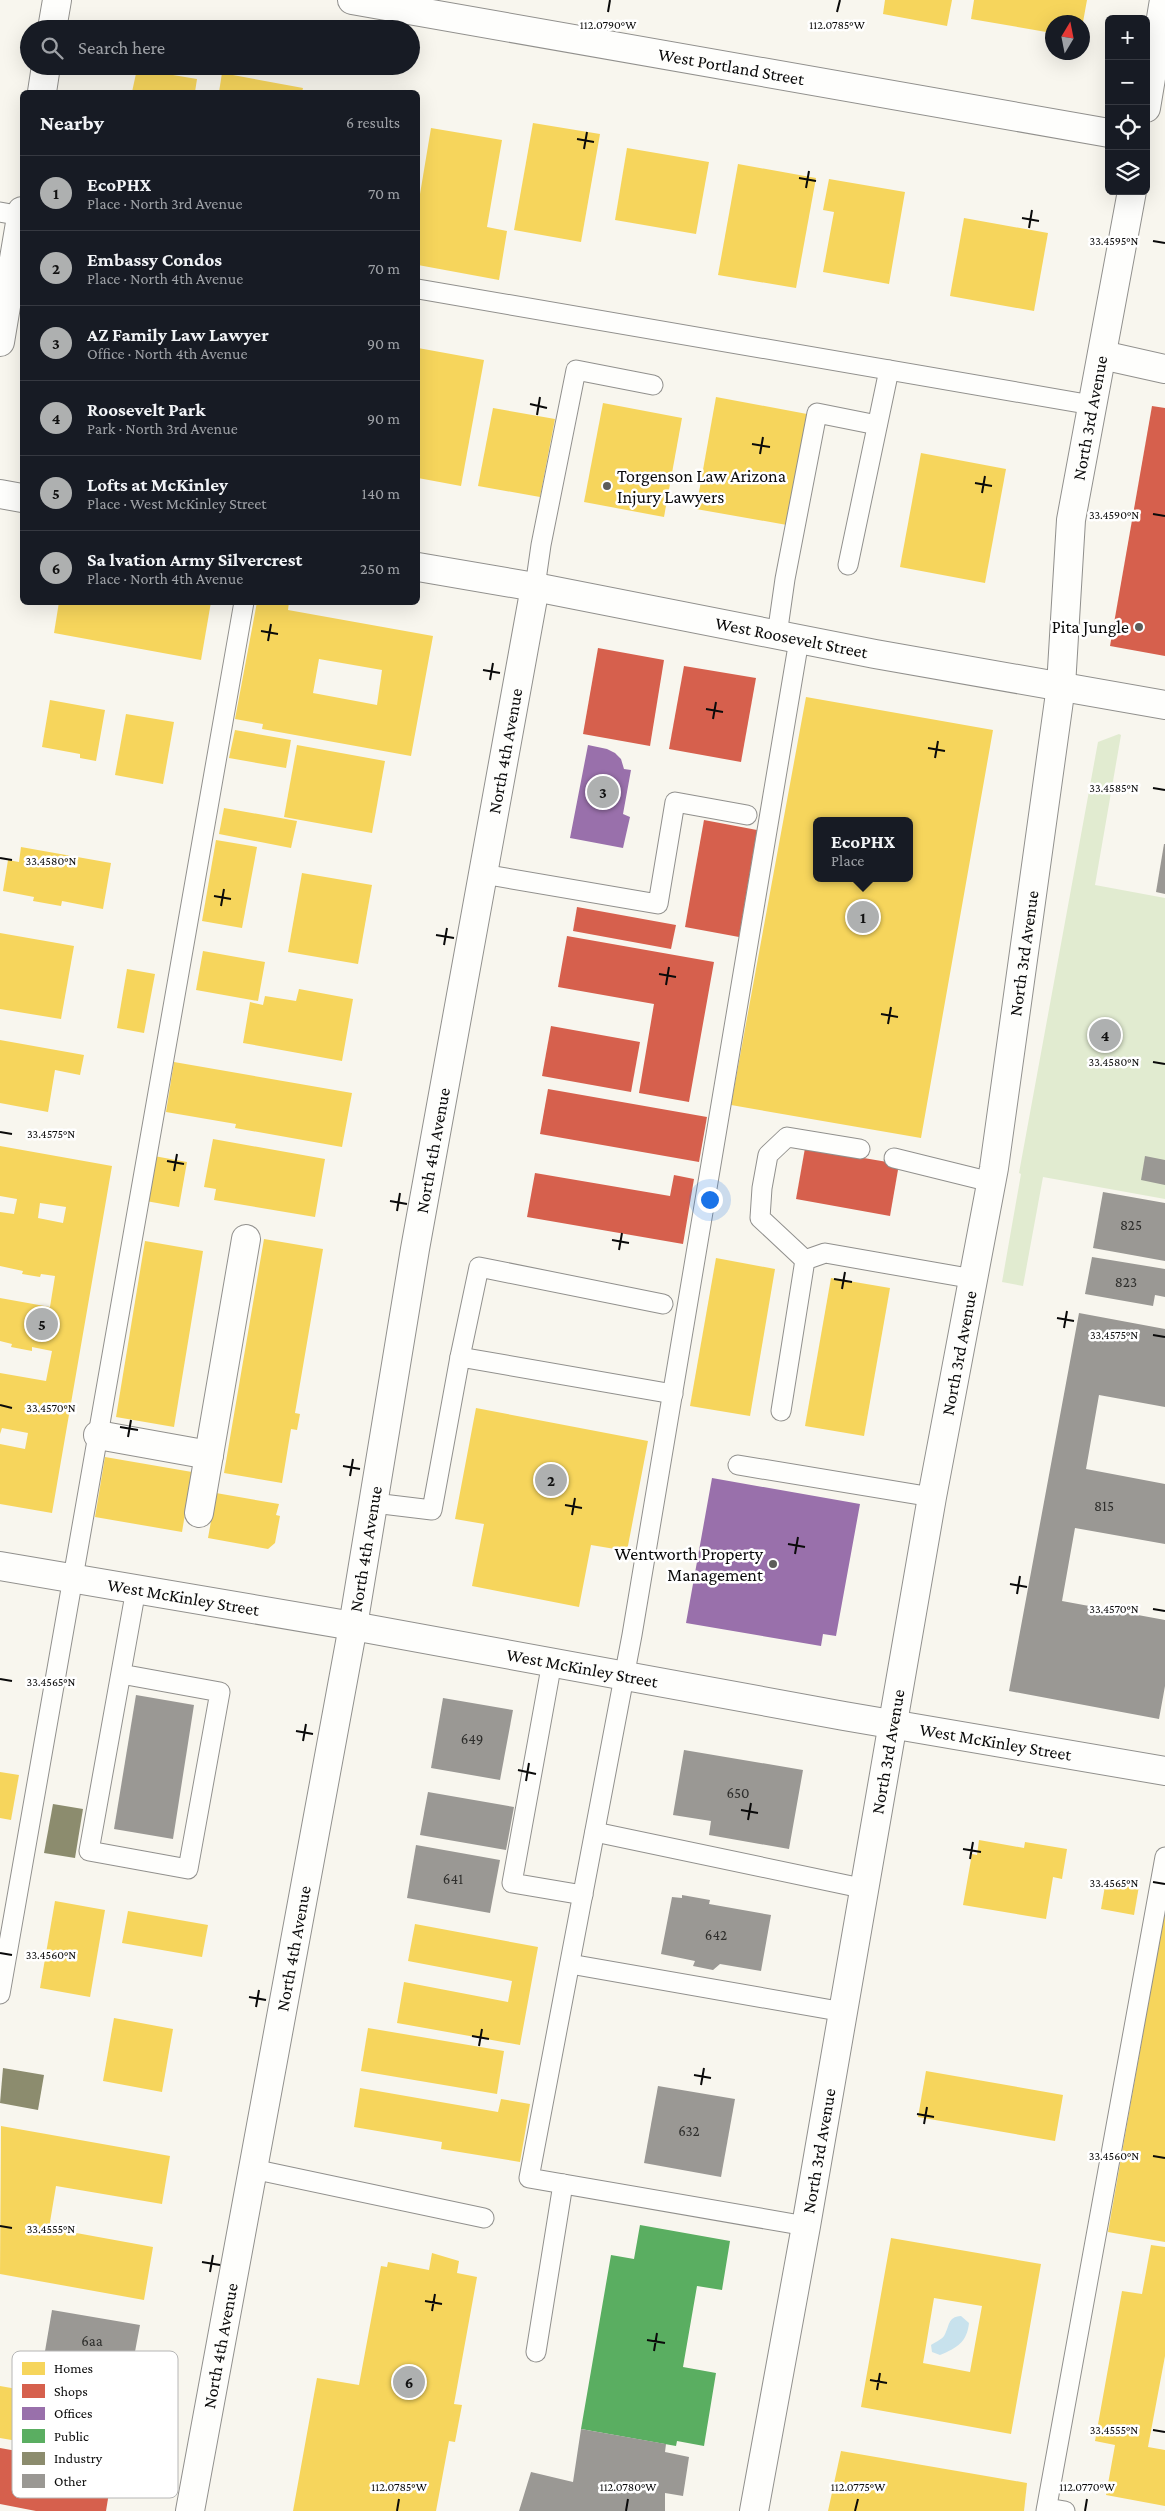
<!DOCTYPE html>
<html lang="en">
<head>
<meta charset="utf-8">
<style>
	body { margin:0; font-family:"Crimson Pro",serif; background:#20242c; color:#f1f3f6 }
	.controls { position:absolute; right:15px; top:15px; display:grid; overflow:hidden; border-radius:8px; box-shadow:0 5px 20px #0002 }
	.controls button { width:45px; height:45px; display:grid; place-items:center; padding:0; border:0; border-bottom:1px solid #363941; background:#171b24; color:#f1f3f6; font:25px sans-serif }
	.compass { position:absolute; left:1045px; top:15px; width:45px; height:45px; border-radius:50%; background:#171b24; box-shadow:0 5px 20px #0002; rotate:10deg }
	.you { position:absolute; left:709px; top:1199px; width:18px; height:18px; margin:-12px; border:4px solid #fff; border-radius:50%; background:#1a73e8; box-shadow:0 0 0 8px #1a73e833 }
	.badge { display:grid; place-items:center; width:32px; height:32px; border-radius:50%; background:#aeb0b0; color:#111; font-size:16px; font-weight:700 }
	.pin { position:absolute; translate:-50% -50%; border:2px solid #fff; box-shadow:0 1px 5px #0006 }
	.popup { position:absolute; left:813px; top:817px; width:100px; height:65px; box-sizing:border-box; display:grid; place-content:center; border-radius:8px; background:#171b24; filter:drop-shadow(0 1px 4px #0005); font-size:16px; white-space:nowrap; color:#9ea1a6 }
	.popup b { font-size:19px; color:#f1f3f6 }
	.popup::after { content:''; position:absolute; left:50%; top:100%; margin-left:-10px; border:10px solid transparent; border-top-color:#171b24 }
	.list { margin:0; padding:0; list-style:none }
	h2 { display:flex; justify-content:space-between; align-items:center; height:65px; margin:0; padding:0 20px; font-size:21px }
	h2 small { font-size:16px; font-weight:400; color:#9ea1a6 }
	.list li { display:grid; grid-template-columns:32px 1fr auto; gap:15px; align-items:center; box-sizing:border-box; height:75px; padding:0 20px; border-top:1px solid #363941 }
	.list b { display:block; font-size:19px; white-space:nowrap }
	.list p { margin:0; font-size:16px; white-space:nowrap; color:#9ea1a6 }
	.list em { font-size:16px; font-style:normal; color:#9ea1a6 }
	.icon { flex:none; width:28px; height:28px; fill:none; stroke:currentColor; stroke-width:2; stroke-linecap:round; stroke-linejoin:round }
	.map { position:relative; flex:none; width:1165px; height:2511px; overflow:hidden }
	.search { position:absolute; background:#171b24; box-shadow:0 5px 20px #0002; left:20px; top:20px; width:400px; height:55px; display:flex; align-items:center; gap:12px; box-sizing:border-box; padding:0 18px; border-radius:28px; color:#9ea1a6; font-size:19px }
	.panel { position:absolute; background:#171b24; box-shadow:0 5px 20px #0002; left:20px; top:90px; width:400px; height:515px; border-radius:8px }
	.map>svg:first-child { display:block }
</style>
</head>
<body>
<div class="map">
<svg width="1165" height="2511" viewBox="0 0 1165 2511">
	<rect width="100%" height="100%" fill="#f8f6ee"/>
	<polygon fill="#e1ebd0" points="1119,734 1121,735 1095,885 1165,898 1165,1199 1043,1177 1023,1286 1002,1282 1021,1174 1019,1173 1098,742"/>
	<path fill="#c8e2ed" d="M961,2316L969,2323C967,2342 957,2348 940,2355L932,2352L931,2345C935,2342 941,2340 944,2336C950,2326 947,2317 961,2316Z"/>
	<g fill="#f6d55c" fill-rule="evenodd">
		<polygon points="885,0 952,0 947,26 883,14"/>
		<polygon points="974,0 1087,0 1083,22 1052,22 1052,33 971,19"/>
		<polygon points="137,69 197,79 195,92 132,92"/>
		<polygon points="222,73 303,88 302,92 219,92"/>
		<polygon points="533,123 600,134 581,242 514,230"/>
		<polygon points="431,128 502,140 487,227 507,231 499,280 418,265 418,206"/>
		<polygon points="627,148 709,162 696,234 615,220"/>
		<polygon points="738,164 816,178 796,288 718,275"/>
		<polygon points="829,179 905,192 889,284 823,272 834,212 823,210"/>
		<polygon points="964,218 1048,233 1034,311 950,296"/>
		<polygon points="418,348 484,360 461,486 418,478"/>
		<polygon points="716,397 807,414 787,525 696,509"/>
		<polygon points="603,403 682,418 664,517 584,502"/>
		<polygon points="493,408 555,419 540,497 478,486"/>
		<polygon points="921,453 1006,469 985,583 900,567"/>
		<polygon points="59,602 211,602 201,660 54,633"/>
		<path d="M257,602H289L288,610L433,636L411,756L262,729L263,724L235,719ZM319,659L382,670L377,705L313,693Z"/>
		<path d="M806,697L993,730L921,1138L731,1105ZM817,821H909V878H817Z"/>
		<polygon points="50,700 105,710 96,761 80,758 80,754 42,747"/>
		<polygon points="126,714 174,722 163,784 115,775"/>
		<polygon points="235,730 291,740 286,768 229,758"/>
		<polygon points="297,745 385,761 372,833 284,817"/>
		<polygon points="224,808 297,821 291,848 219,834"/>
		<polygon points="216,840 257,847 242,928 202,921"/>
		<polygon points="21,847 111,863 103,909 62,901 61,906 33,901 34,897 3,891 8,860 19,862"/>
		<polygon points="302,873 372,885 358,964 288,952"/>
		<polygon points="0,933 74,946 61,1019 0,1009"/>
		<polygon points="203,951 265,962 258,1001 196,990"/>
		<polygon points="127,969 155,974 144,1033 117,1028"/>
		<polygon points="299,989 353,999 342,1061 243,1043 250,1002 263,1005 265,996 296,1001"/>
		<polygon points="0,1040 84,1055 80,1075 55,1070 48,1112 0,1103"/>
		<polygon points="174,1062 352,1093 342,1147 235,1128 236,1124 166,1112"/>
		<polygon points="213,1139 325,1159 315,1217 214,1200 216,1189 204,1187"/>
		<path d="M0,1146L112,1166L52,1513L0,1504V1444L25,1449L28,1433L2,1428L0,1434V1373L46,1381L52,1351L32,1347V1351L11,1347L12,1344L0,1341V1298L50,1307L55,1276L41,1274L40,1277L22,1274L23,1271L0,1266V1212L14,1214L17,1199L0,1196ZM40,1203L66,1207L63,1223L38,1218Z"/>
		<polygon points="154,1156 187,1162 179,1207 146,1201"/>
		<polygon points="264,1239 323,1249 295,1413 300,1414 297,1430 291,1429 282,1483 224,1473"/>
		<polygon points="145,1241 203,1251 174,1427 116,1417"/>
		<polygon points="716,1258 775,1269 750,1416 690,1406"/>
		<polygon points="831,1278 890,1288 864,1436 805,1426"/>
		<polygon points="476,1408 648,1441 627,1551 591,1545 579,1607 472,1586 484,1524 455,1519"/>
		<polygon points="105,1457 192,1472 182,1532 95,1517"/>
		<polygon points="216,1493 279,1504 276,1515 280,1516 275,1543 268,1549 208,1538"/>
		<polygon points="0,1772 19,1775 11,1820 0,1818"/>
		<polygon points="979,1840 1024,1848 1025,1842 1067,1849 1062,1879 1053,1877 1046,1919 963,1905 972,1854 977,1855"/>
		<polygon points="1106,1880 1139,1886 1134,1915 1101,1909"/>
		<polygon points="55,1901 105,1910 90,1997 40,1988"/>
		<polygon points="128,1911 208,1925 202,1957 122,1943"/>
		<polygon points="1164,1914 1165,1914 1165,2242 1108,2232"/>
		<polygon points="415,1924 538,1947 520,2045 397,2023 404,1982 508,2002 512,1981 408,1961"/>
		<polygon points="114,2018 173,2029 162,2092 103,2081"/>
		<polygon points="368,2028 504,2051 497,2094 361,2071"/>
		<polygon points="926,2071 1063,2095 1055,2141 918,2117"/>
		<polygon points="360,2088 498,2112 501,2099 530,2104 520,2162 441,2149 442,2142 354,2127"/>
		<polygon points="1,2126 170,2156 162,2204 56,2186 49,2228 153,2247 144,2300 0,2274"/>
		<path d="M891,2238L1041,2264L1011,2434L861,2407ZM934,2298L982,2306L970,2372L923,2363Z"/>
		<polygon points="1151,2245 1165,2247 1165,2356 1148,2447 1165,2450 1165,2506 1106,2495 1115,2445 1095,2441 1122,2291 1142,2294"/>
		<polygon points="432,2253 459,2261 457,2273 477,2277 454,2404 462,2405 455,2442 449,2441 436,2511 293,2511 317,2378 359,2385 381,2266 387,2267 388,2262 429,2270"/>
		<polygon points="0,2386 125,2408 116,2458 0,2438"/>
		<polygon points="841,2451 1027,2483 1024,2511 828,2511"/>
	</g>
	<g fill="#d6604d">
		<polygon points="1152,406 1165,408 1165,656 1110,646"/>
		<polygon points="598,648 664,660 650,746 583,734"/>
		<polygon points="684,666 756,678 741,762 669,749"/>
		<polygon points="704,820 757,830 739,937 685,927"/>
		<polygon points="577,907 676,925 671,949 573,931"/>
		<polygon points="567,936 714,962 689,1102 639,1093 654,1004 558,987"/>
		<polygon points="551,1026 640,1042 631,1092 542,1076"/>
		<polygon points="548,1089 707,1117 699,1162 540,1134"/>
		<polygon points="805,1148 899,1164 890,1216 796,1199"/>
		<polygon points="535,1173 670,1196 674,1175 694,1179 683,1244 527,1217"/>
		<polygon points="0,2448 113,2468 106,2511 36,2511 0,2504"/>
	</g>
	<g fill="#9970ab">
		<polygon points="588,745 607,749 615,753 621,759 624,769 631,770 623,814 630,817 623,848 570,838"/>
		<polygon points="712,1478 860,1504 836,1636 823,1634 821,1646 686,1623"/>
	</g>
	<polygon fill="#5aae61" points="640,2225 730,2241 722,2290 697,2286 683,2367 716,2373 704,2446 677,2441 676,2446 581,2429 611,2255 634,2259"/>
	<g fill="#8c8c6e">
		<polygon points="53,1804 83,1809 75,1858 44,1853"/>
		<polygon points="3,2068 44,2075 38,2110 0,2103"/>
	</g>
	<g fill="#9a9894">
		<polygon points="1164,844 1165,844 1165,894 1156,892"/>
		<polygon points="1145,1156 1165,1160 1165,1185 1141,1180"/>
		<polygon points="1103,1192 1165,1203 1165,1261 1093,1248"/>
		<polygon points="1092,1257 1165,1269 1165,1297 1155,1295 1153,1306 1085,1294"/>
		<polygon points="1079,1313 1165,1329 1165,1407 1099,1395 1086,1469 1165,1484 1165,1544 1075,1528 1062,1601 1165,1620 1165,1686 1159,1719 1009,1691"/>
		<polygon points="136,1695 194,1705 173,1839 114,1829"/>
		<polygon points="443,1698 513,1710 500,1780 431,1768"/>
		<polygon points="684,1750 803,1770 789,1849 709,1835 711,1821 673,1815"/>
		<polygon points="428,1792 514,1807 506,1850 420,1835"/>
		<polygon points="416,1845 500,1860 490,1913 407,1898"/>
		<polygon points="682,1895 710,1900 709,1904 771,1915 761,1971 720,1964 713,1970 693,1966 695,1961 661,1954 672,1897 682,1898"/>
		<polygon points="658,2086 735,2099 721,2177 644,2163"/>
		<polygon points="52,2310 140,2325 131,2373 44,2357"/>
		<polygon points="581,2429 666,2444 665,2452 689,2457 683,2496 665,2493 665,2511 519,2511 531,2472 573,2482"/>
	</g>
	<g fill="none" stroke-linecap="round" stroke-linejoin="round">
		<defs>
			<g id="service">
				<polyline points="0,212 22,216"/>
				<polyline points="418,289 1092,405"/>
				<polyline points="848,565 889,370"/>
				<polyline points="535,587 541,545 576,370 653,385"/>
				<polyline points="777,635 785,579 817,413 877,425"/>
				<polyline points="799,640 632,1635 529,2178 806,2226"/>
				<polyline points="483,874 658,904 675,802 747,815"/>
				<polyline points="894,1158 991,1182"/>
				<polyline points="805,1260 760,1218 762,1188 768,1155 787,1137 860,1149"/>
				<polyline points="460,1357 479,1267 663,1304"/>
				<polyline points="781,1411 805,1260 825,1253 974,1279"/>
				<polyline points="738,1465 932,1497"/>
				<polyline points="374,1503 432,1510 460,1357 673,1394"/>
				<polyline points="552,1662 512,1883 583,1895"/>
				<polyline points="121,1674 220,1692 188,1869 89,1851 136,1589"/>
				<polyline points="595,1832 866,1889"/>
				<polyline points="570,1964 844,2012"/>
				<polyline points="0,1994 244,602"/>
				<polyline points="253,2169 484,2218"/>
				<polyline points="536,2352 563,2184"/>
				<polyline points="1047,2508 1065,2511"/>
				<polyline points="1046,2511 1165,1857"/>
			</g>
			<g id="minor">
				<path id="s1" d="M352,0L1109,133"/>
				<polyline points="1102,355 1165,369"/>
				<polyline points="98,1435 209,1455"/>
				<polyline points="199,1513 246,1239"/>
				<path id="s2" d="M0,1566L353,1626L844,1716L1165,1771"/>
				<path id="s3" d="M190,2511L353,1626L415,1249L535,587"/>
			</g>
			<g id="tertiary">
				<polyline points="52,29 57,0"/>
				<polyline points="42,92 46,66"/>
				<polyline points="1146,108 1164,0"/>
				<polyline points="0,342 22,211"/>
				<polyline points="0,494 22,498"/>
				<path id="s4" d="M418,567L535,587L875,654L1165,705"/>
				<path id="s5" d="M754,2511L806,2226L932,1497L994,1168L1061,686L1071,520L1132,191"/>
			</g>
		</defs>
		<use href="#service" stroke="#91908d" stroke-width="21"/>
		<use href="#minor" stroke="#91908d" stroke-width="30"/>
		<use href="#tertiary" stroke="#91908d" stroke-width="30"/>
		<use href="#service" stroke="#fefefc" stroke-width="19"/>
		<use href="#minor" stroke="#fefefc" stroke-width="28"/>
		<use href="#tertiary" stroke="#fefefc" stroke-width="28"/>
	</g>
	<path fill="none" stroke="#0a0a0a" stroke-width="2" d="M608,12L610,0M837,12L840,0M577,139L594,142M584,149L587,132M799,178L816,181M806,188L809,171M1022,218L1039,221M1029,228L1032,210M1153,241L1165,243M530,404L547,408M537,415L540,397M752,444L770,447M760,454L763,437M975,483L992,486M982,493L985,476M1153,514L1165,516M261,631L278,634M268,641L271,624M483,670L500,673M490,680L493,663M706,709L723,712M713,719L716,702M928,748L945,751M935,758L938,741M1153,788L1165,790M0,858L12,860M214,896L231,899M221,906L224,889M436,935L454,938M444,945L447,928M659,974L676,977M666,985L669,967M881,1014L898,1017M888,1024L891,1007M1153,1062L1165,1064M0,1132L12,1134M167,1161L184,1164M174,1171L177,1154M390,1201L407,1204M397,1211L400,1193M612,1240L629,1243M619,1250L622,1233M834,1279L852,1282M842,1289L845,1272M1057,1318L1074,1321M1064,1328L1067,1311M1153,1335L1165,1337M0,1405L12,1408M120,1427L138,1430M128,1437L131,1420M343,1466L360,1469M350,1476L353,1459M565,1505L582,1508M572,1515L575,1498M788,1544L805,1547M795,1554L798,1537M1010,1584L1027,1587M1017,1594L1020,1576M1153,1609L1165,1611M0,1679L12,1681M296,1731L313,1734M303,1741L306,1724M518,1770L536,1774M526,1781L529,1763M741,1810L758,1813M748,1820L751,1803M963,1849L981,1852M970,1859L973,1842M1153,1882L1165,1884M0,1953L12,1955M249,1997L266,2000M256,2007L259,1990M472,2036L489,2039M479,2046L482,2029M694,2075L711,2078M701,2085L704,2068M917,2114L934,2117M924,2124L927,2107M1153,2156L1165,2158M0,2226L12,2228M202,2262L220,2265M210,2272L213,2255M425,2301L442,2304M432,2311L435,2294M647,2340L665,2343M654,2351L657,2333M870,2380L887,2383M877,2390L880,2373M1153,2430L1165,2432M397,2511L399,2499M626,2511L628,2499M855,2511L858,2499M1085,2511L1087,2499"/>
	<g fill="#5d5d5a" stroke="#fff" stroke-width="2">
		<circle cx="607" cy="486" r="5"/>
		<circle cx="1139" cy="627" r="5"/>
		<circle cx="773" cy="1564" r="5"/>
	</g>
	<g text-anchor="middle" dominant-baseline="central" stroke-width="5" stroke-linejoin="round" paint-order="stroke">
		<g font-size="15" fill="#2e2e2c">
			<text x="1131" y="1225">825</text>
			<text x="1126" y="1282">823</text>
			<text x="1104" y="1506">815</text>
			<text x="472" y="1739">649</text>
			<text x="738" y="1793">650</text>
			<text x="453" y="1879">641</text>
			<text x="716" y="1935">642</text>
			<text x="689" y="2131">632</text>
			<text x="92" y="2341">6aa</text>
		</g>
		<g font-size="18" fill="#0a0a0a" stroke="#fff">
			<text stroke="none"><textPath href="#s1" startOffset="385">West Portland Street</textPath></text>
			<text stroke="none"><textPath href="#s5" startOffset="2121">North 3rd Avenue</textPath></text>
			<text stroke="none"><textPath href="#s4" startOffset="380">West Roosevelt Street</textPath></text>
			<text stroke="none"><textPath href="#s3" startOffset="1788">North 4th Avenue</textPath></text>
			<text stroke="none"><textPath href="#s5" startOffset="1581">North 3rd Avenue</textPath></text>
			<text stroke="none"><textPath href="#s3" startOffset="1382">North 4th Avenue</textPath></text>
			<text stroke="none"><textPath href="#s5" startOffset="1176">North 3rd Avenue</textPath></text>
			<text stroke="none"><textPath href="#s3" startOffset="978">North 4th Avenue</textPath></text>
			<text stroke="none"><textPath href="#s2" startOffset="186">West McKinley Street</textPath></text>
			<text stroke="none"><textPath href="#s2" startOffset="591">West McKinley Street</textPath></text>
			<text stroke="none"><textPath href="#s2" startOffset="1011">West McKinley Street</textPath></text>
			<text stroke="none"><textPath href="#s5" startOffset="771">North 3rd Avenue</textPath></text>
			<text stroke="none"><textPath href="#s3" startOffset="572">North 4th Avenue</textPath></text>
			<text stroke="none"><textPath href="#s5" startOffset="366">North 3rd Avenue</textPath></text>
			<text stroke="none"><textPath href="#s3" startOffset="168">North 4th Avenue</textPath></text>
		</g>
		<g font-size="18" fill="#0a0a0a" stroke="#fff" text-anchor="end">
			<text x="617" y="476" text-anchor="start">Torgenson Law Arizona<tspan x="617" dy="21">Injury Lawyers</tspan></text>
			<text x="1129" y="627">Pita Jungle</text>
			<text x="763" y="1554">Wentworth Property<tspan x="763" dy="21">Management</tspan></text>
		</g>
	</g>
	<rect x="12" y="2351" width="166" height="147" rx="8" fill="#fff" stroke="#b6b6b6" stroke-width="1"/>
	<rect x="22" y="2362" width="23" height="13" fill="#f6d55c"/>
	<rect x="22" y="2384" width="23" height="14" fill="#d6604d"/>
	<rect x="22" y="2407" width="23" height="13" fill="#9970ab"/>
	<rect x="22" y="2429" width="23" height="14" fill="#5aae61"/>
	<rect x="22" y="2452" width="23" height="13" fill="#8c8c6e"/>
	<rect x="22" y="2474" width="23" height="14" fill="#9a9894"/>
	<g font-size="14" fill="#0a0a0a">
		<text x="54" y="2373">Homes</text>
		<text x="54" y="2396">Shops</text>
		<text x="54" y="2418">Offices</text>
		<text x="54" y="2441">Public</text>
		<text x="54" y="2463">Industry</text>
		<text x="54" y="2486">Other</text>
	</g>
	<g font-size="12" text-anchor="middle" fill="#0a0a0a" stroke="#fff" stroke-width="5" stroke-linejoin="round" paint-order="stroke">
		<text x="608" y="29">112.0790°W</text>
		<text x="837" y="29">112.0785°W</text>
		<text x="1114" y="245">33.4595°N</text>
		<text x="1114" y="519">33.4590°N</text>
		<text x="1114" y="792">33.4585°N</text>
		<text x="51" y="865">33.4580°N</text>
		<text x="1114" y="1066">33.4580°N</text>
		<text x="51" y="1138">33.4575°N</text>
		<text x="1114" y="1339">33.4575°N</text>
		<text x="51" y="1412">33.4570°N</text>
		<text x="1114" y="1613">33.4570°N</text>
		<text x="51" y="1686">33.4565°N</text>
		<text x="1114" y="1887">33.4565°N</text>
		<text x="51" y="1959">33.4560°N</text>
		<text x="1114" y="2160">33.4560°N</text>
		<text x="51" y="2233">33.4555°N</text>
		<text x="1114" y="2434">33.4555°N</text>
		<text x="399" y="2491">112.0785°W</text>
		<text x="628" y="2491">112.0780°W</text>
		<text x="858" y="2491">112.0775°W</text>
		<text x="1087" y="2491">112.0770°W</text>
	</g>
</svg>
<div class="controls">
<button>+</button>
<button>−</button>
<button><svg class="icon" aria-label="locate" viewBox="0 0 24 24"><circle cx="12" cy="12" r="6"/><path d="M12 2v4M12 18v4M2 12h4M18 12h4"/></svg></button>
<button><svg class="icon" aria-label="layers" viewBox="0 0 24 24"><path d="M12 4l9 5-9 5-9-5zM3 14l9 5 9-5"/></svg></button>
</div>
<svg class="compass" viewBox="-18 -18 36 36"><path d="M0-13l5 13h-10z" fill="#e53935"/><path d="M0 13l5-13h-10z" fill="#9ea1a6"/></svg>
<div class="you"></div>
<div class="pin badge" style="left:863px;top:917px">1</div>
<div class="popup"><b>EcoPHX</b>Place</div>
<div class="pin badge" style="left:551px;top:1480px">2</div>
<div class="pin badge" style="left:603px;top:792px">3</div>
<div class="pin badge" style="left:1105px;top:1035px">4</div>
<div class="pin badge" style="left:42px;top:1324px">5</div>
<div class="pin badge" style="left:409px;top:2382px">6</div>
<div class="search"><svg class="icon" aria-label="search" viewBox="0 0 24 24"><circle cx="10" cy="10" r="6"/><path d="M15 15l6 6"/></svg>Search here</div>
<section class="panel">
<h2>Nearby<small>6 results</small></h2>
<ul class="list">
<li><span class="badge">1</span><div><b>EcoPHX</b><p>Place · North 3rd Avenue</p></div><em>70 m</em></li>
<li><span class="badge">2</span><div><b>Embassy Condos</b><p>Place · North 4th Avenue</p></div><em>70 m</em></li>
<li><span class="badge">3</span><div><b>AZ Family Law Lawyer</b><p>Office · North 4th Avenue</p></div><em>90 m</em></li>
<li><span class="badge">4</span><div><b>Roosevelt Park</b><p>Park · North 3rd Avenue</p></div><em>90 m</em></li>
<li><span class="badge">5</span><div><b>Lofts at McKinley</b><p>Place · West McKinley Street</p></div><em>140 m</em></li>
<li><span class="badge">6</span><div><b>Sa lvation Army Silvercrest</b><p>Place · North 4th Avenue</p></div><em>250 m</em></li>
</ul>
</section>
</div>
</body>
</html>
